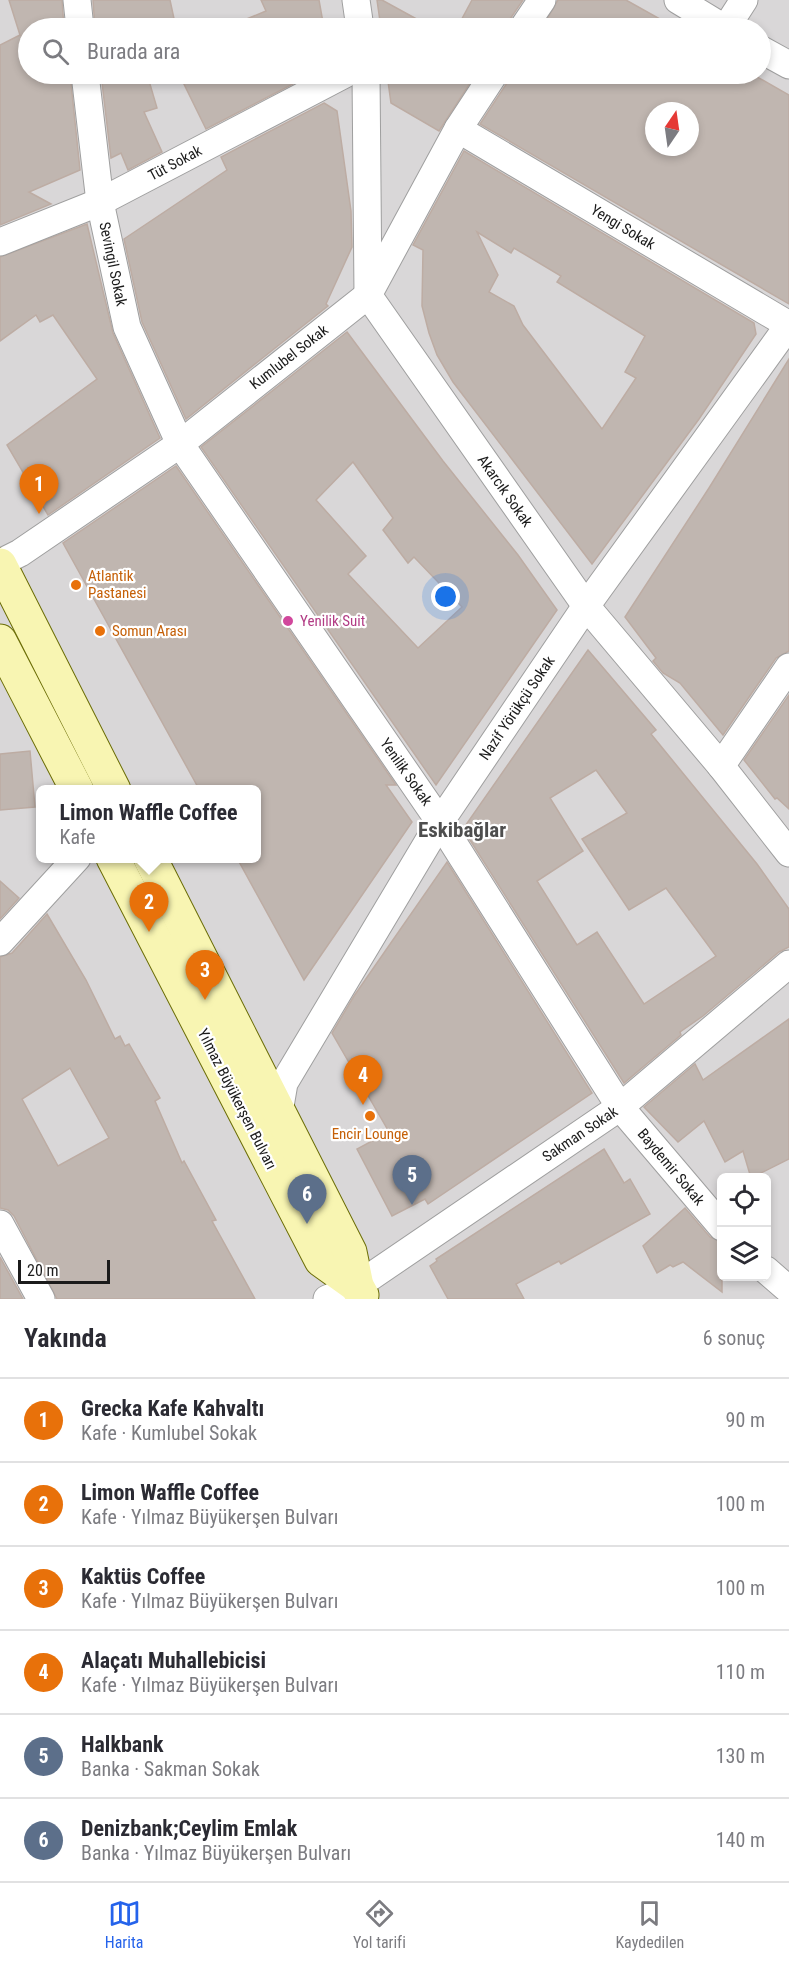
<!DOCTYPE html>
<html lang="tr">
<head>
<meta charset="utf-8">
<style>
	body { margin:0; font-family:"Roboto Condensed",sans-serif; background:#f7f7f7; color:#2b2b33 }
	.controls { position:absolute; right:18px; bottom:18px; display:grid; overflow:hidden; border-radius:9px; box-shadow:0 3px 9px #0003 }
	.controls button { width:54px; height:54px; display:grid; place-items:center; padding:0; border:0; border-bottom:2px solid #e1e1e2; background:#fff; color:#2b2b33; font:30px sans-serif }
	.compass { position:absolute; left:645px; top:102px; width:54px; height:54px; border-radius:50%; background:#fff; box-shadow:0 3px 9px #0003; rotate:13deg }
	.scale { position:absolute; left:18px; bottom:15px; width:92px; box-sizing:border-box; padding-left:6px; border:3px solid #1b1b1b; border-top:0; font-size:16px; line-height:21px; white-space:nowrap; color:#1b1b1b; -webkit-text-stroke:4px #fff; paint-order:stroke }
	.you { position:absolute; left:446px; top:597px; width:21px; height:21px; margin:-15px; border:4px solid #fff; border-radius:50%; background:#1a73e8; box-shadow:0 0 0 9px #1a73e833 }
	.badge { display:grid; place-items:center; width:39px; height:39px; border-radius:50%; background:#2563eb; color:#fff; font-size:20px; font-weight:700 }
	.pin { position:absolute; translate:-50% -50px; filter:drop-shadow(0 2px 3px #0008) }
	.pin::after { content:''; position:absolute; top:32px; width:21px; height:18px; background:inherit; clip-path:polygon(0 0,100% 0,50% 100%) }
	.popup { position:absolute; left:36px; top:785px; width:225px; height:78px; box-sizing:border-box; display:grid; place-content:center; border-radius:9px; background:#fff; filter:drop-shadow(0 2px 4px #0005); font-size:20px; white-space:nowrap; color:#7c7c81 }
	.popup b { font-size:22px; color:#2b2b33 }
	.popup::after { content:''; position:absolute; left:50%; top:100%; margin-left:-12px; border:12px solid transparent; border-top-color:#fff }
	.list { margin:0; padding:0; list-style:none }
	h2 { display:flex; justify-content:space-between; align-items:center; height:78px; margin:0; padding:0 24px; font-size:26px }
	h2 small { font-size:20px; font-weight:400; color:#7c7c81 }
	.list li { display:grid; grid-template-columns:39px 1fr auto; gap:18px; align-items:center; box-sizing:border-box; height:84px; padding:0 24px; border-top:2px solid #e1e1e2 }
	.list b { display:block; font-size:22px; white-space:nowrap }
	.list p { margin:0; font-size:20px; white-space:nowrap; color:#7c7c81 }
	.list em { font-size:20px; font-style:normal; color:#7c7c81 }
	.icon { flex:none; width:33px; height:33px; fill:none; stroke:currentColor; stroke-width:2; stroke-linecap:round; stroke-linejoin:round }
	.map { position:relative; flex:none; width:789px; height:1299px; overflow:hidden }
	.search { position:absolute; background:#fff; box-shadow:0 3px 9px #0003; left:18px; right:18px; top:18px; height:66px; display:flex; align-items:center; gap:15px; box-sizing:border-box; padding:0 21px; border-radius:33px; color:#7c7c81; font-size:22px }
	.sheet { height:582px; background:#fff }
	nav { display:flex; justify-content:space-around; align-items:center; box-sizing:border-box; height:84px; border-top:2px solid #e1e1e2; background:#fff; font-size:16px; color:#7c7c81 }
	nav a { display:grid; justify-items:center; gap:3px }
	nav .on { color:#2563eb }
	.map>svg:first-child { display:block }
</style>
</head>
<body>
<div class="map">
<svg width="789" height="1299" viewBox="0 0 789 1299">
	<rect width="100%" height="100%" fill="#ece7e0"/>
	<path fill="#d9d7d8" fill-rule="evenodd" d="M0,0H789V1299H0ZM28,28H760V74H28ZM654,111H690V147H654ZM41,790H257V858H41ZM722,1178H766V1276H722Z"/>
	<g fill="#c0b6b0" stroke="#bdaca3" stroke-width="1.5" fill-rule="evenodd">
		<polygon points="9,0 62,0 64,28 28,28 28,74 70,74 80,170 29,192 51,204 0,225 0,45 20,35"/>
		<polygon points="93,0 170,0 176,28 95,28"/>
		<polygon points="261,0 319,0 324,28 225,28 266,11"/>
		<polygon points="377,0 382,0 433,28 381,28"/>
		<polygon points="472,0 523,0 510,19 508,28 457,28"/>
		<polygon points="558,0 626,0 676,28 542,28"/>
		<polygon points="101,74 147,74 157,108 144,112 162,152 128,170 121,153 111,158"/>
		<polygon points="195,74 276,74 293,84 206,129 182,80"/>
		<polygon points="387,74 476,74 439,131 391,103"/>
		<path d="M510,74H752L789,95V304L480,124L507,83ZM654,111H690V147H654Z"/>
		<polygon points="324,103 337,111 351,211 352,247 326,304 328,306 186,419 142,322 124,239 227,170 221,157"/>
		<path d="M464,151L754,323L756,334L699,419L592,564L453,382L437,355L429,333L422,306L423,250L413,245ZM477,232L511,253L514,248L561,276L557,282L645,336L625,372L636,378L602,429L523,325L514,306L489,292L498,275Z"/>
		<polygon points="87,224 113,333 160,438 48,515 7,445 97,379 53,315 40,322 36,315 0,341 0,257"/>
		<path d="M347,332L443,461L518,555L557,610L436,785L201,447ZM353,462L393,518L383,530L408,563L414,557L462,607L418,648L348,574L366,556L316,500Z"/>
		<polygon points="789,359 789,651 776,658 723,735 680,683 663,673 653,661 656,658 625,617 709,488"/>
		<polygon points="176,466 396,785 386,785 412,822 304,980 237,858 257,858 257,789 199,789 63,543"/>
		<path d="M588,650L656,730L651,734L757,864L789,909V947L779,952L703,1016L680,1032L681,1035L624,1083L463,829ZM596,770L627,813L582,839L629,910L666,888L716,956L644,1004L597,932L577,945L537,881L583,851L550,798Z"/>
		<polygon points="789,695 789,809 777,798 775,799 744,760"/>
		<polygon points="30,751 35,807 0,810 0,754"/>
		<polygon points="447,862 592,1093 428,1204 425,1199 392,1216 357,1149 389,1132 332,1033 354,996"/>
		<polygon points="0,881 19,898 0,919"/>
		<path d="M47,914L86,980L115,1039L120,1036L125,1046L129,1044L160,1098L155,1101L182,1163L184,1161L216,1220L212,1221L255,1299H57L14,1216L8,1210L0,1208V957L12,953ZM70,1068L109,1138L58,1166L22,1099Z"/>
		<polygon points="789,1019 789,1159 751,1178 743,1151 725,1162 704,1121 678,1142 644,1107 695,1064 703,1080"/>
		<polygon points="604,1149 624,1183 630,1179 650,1214 561,1264 559,1261 516,1284 524,1299 448,1299 430,1266 437,1261 436,1259"/>
		<polygon points="685,1208 710,1237 722,1242 722,1292 683,1262 673,1267 670,1265 657,1273 643,1246"/>
		<polygon points="0,1257 23,1299 0,1299"/>
	</g>
	<g fill="none" stroke-linecap="round" stroke-linejoin="round">
		<defs>
			<g id="minor">
				<polyline points="77,0 80,28"/>
				<polyline points="356,0 360,28"/>
				<polyline points="678,0 724,28"/>
				<polyline points="523,28 542,0"/>
				<polyline points="726,28 744,0"/>
				<polyline points="760,49 789,65"/>
				<polyline points="85,74 100,202 127,327 180,444 440,822 620,1107 722,1227"/>
				<polyline points="366,74 368,295 586,606 721,766 789,853"/>
				<polyline points="458,129 789,325"/>
				<polyline points="0,242 100,202 345,74"/>
				<polyline points="0,563 20,553 180,444 368,295 458,129 494,74"/>
				<polyline points="721,766 789,667"/>
				<polyline points="0,942 77,858"/>
				<polyline points="279,1112 284,1083 440,822 586,606 789,325"/>
				<polyline points="0,1224 41,1299"/>
				<polyline points="766,1270 789,1290"/>
				<polyline points="327,1299 357,1286 620,1107 789,964"/>
			</g>
			<g id="secondary">
				<polyline points="0,565 114,790"/>
				<polyline points="0,641 77,790"/>
				<polyline points="113,858 321,1260 357,1286"/>
				<polyline points="150,858 350,1252 357,1286 362,1295"/>
			</g>
		</defs>
		<use href="#minor" stroke="#9f9f9f" stroke-width="29"/>
		<use href="#secondary" stroke="#6b6d06" stroke-width="35"/>
		<use href="#minor" stroke="#fff" stroke-width="27"/>
		<use href="#secondary" stroke="#f8f5b2" stroke-width="33"/>
	</g>
	<g fill="#e8710a" stroke="#fff" stroke-width="2">
		<circle cx="76" cy="585" r="6"/>
		<circle cx="100" cy="631" r="6"/>
		<circle cx="370" cy="1116" r="6"/>
	</g>
	<circle fill="#d1479c" stroke="#fff" stroke-width="2" cx="288" cy="621" r="6"/>
	<g text-anchor="middle" dominant-baseline="central" stroke-width="4.5" stroke-linejoin="round" paint-order="stroke">
		<g font-size="15" fill="#1b1b1b" stroke="#fff">
			<text transform="translate(175 163) rotate(-28)">Tüt Sokak</text>
			<text transform="translate(623 227) rotate(31)">Yengi Sokak</text>
			<text transform="translate(113 264) rotate(78)">Sevingil Sokak</text>
			<text transform="translate(289 357) rotate(-38)">Kumlubel Sokak</text>
			<text transform="translate(505 491) rotate(55)">Akarcık Sokak</text>
			<text transform="translate(517 708) rotate(-56)">Nazif Yörükçü Sokak</text>
			<text transform="translate(406 772) rotate(55)">Yenilik Sokak</text>
			<text transform="translate(237 1099) rotate(63)">Yılmaz Büyükerşen Bulvarı</text>
			<text transform="translate(580 1134) rotate(-34)">Sakman Sokak</text>
			<text transform="translate(671 1167) rotate(50)">Baydemir Sokak</text>
		</g>
		<g font-size="15" fill="#c56008" stroke="#fff" text-anchor="start">
			<text x="88" y="576">Atlantik<tspan x="88" dy="17">Pastanesi</tspan></text>
			<text x="112" y="631">Somun Arası</text>
			<text x="370" y="1134" text-anchor="middle">Encir Lounge</text>
		</g>
		<g font-size="15" fill="#b23c85" stroke="#fff" text-anchor="start">
			<text x="300" y="621">Yenilik Suit</text>
		</g>
		<g font-size="21" font-weight="bold" fill="#4e4e4e" stroke="#fff">
			<text x="462" y="830">Eskibağlar</text>
		</g>
	</g>
</svg>
<div class="controls">
<button><svg class="icon" aria-label="locate" viewBox="0 0 24 24"><circle cx="12" cy="12" r="6"/><path d="M12 2v4M12 18v4M2 12h4M18 12h4"/></svg></button>
<button><svg class="icon" aria-label="layers" viewBox="0 0 24 24"><path d="M12 4l9 5-9 5-9-5zM3 14l9 5 9-5"/></svg></button>
</div>
<svg class="compass" viewBox="-18 -18 36 36"><path d="M0-13l5 13h-10z" fill="#e53935"/><path d="M0 13l5-13h-10z" fill="#7c7c81"/></svg>
<div class="scale">20 m</div>
<div class="you"></div>
<div class="pin badge" style="left:39px;top:514px;background:#e8710a">1</div>
<div class="pin badge" style="left:149px;top:932px;background:#e8710a">2</div>
<div class="popup"><b>Limon Waffle Coffee</b>Kafe</div>
<div class="pin badge" style="left:205px;top:1000px;background:#e8710a">3</div>
<div class="pin badge" style="left:363px;top:1105px;background:#e8710a">4</div>
<div class="pin badge" style="left:412px;top:1205px;background:#5c6f8a">5</div>
<div class="pin badge" style="left:307px;top:1224px;background:#5c6f8a">6</div>
<div class="search"><svg class="icon" aria-label="search" viewBox="0 0 24 24"><circle cx="10" cy="10" r="6"/><path d="M15 15l6 6"/></svg>Burada ara</div>
</div>
<section class="sheet">
<h2>Yakında<small>6 sonuç</small></h2>
<ul class="list">
<li><span class="badge" style="background:#e8710a">1</span><div><b>Grecka Kafe Kahvaltı</b><p>Kafe · Kumlubel Sokak</p></div><em>90 m</em></li>
<li><span class="badge" style="background:#e8710a">2</span><div><b>Limon Waffle Coffee</b><p>Kafe · Yılmaz Büyükerşen Bulvarı</p></div><em>100 m</em></li>
<li><span class="badge" style="background:#e8710a">3</span><div><b>Kaktüs Coffee</b><p>Kafe · Yılmaz Büyükerşen Bulvarı</p></div><em>100 m</em></li>
<li><span class="badge" style="background:#e8710a">4</span><div><b>Alaçatı Muhallebicisi</b><p>Kafe · Yılmaz Büyükerşen Bulvarı</p></div><em>110 m</em></li>
<li><span class="badge" style="background:#5c6f8a">5</span><div><b>Halkbank</b><p>Banka · Sakman Sokak</p></div><em>130 m</em></li>
<li><span class="badge" style="background:#5c6f8a">6</span><div><b>Denizbank;Ceylim Emlak</b><p>Banka · Yılmaz Büyükerşen Bulvarı</p></div><em>140 m</em></li>
</ul>
</section>
<nav>
<a class="on"><svg class="icon" aria-label="map" viewBox="0 0 24 24"><path d="M3 6l6-2 6 2 6-2v14l-6 2-6-2-6 2zM9 4v14M15 6v14"/></svg>Harita</a>
<a><svg class="icon" aria-label="directions" viewBox="0 0 24 24"><path d="M12 3l9 9-9 9-9-9zM9 14v-3h6M13 9l2 2-2 2"/></svg>Yol tarifi</a>
<a><svg class="icon" aria-label="saved" viewBox="0 0 24 24"><path d="M7 4h10v16l-5-4-5 4z"/></svg>Kaydedilen</a>
</nav>
</body>
</html>
